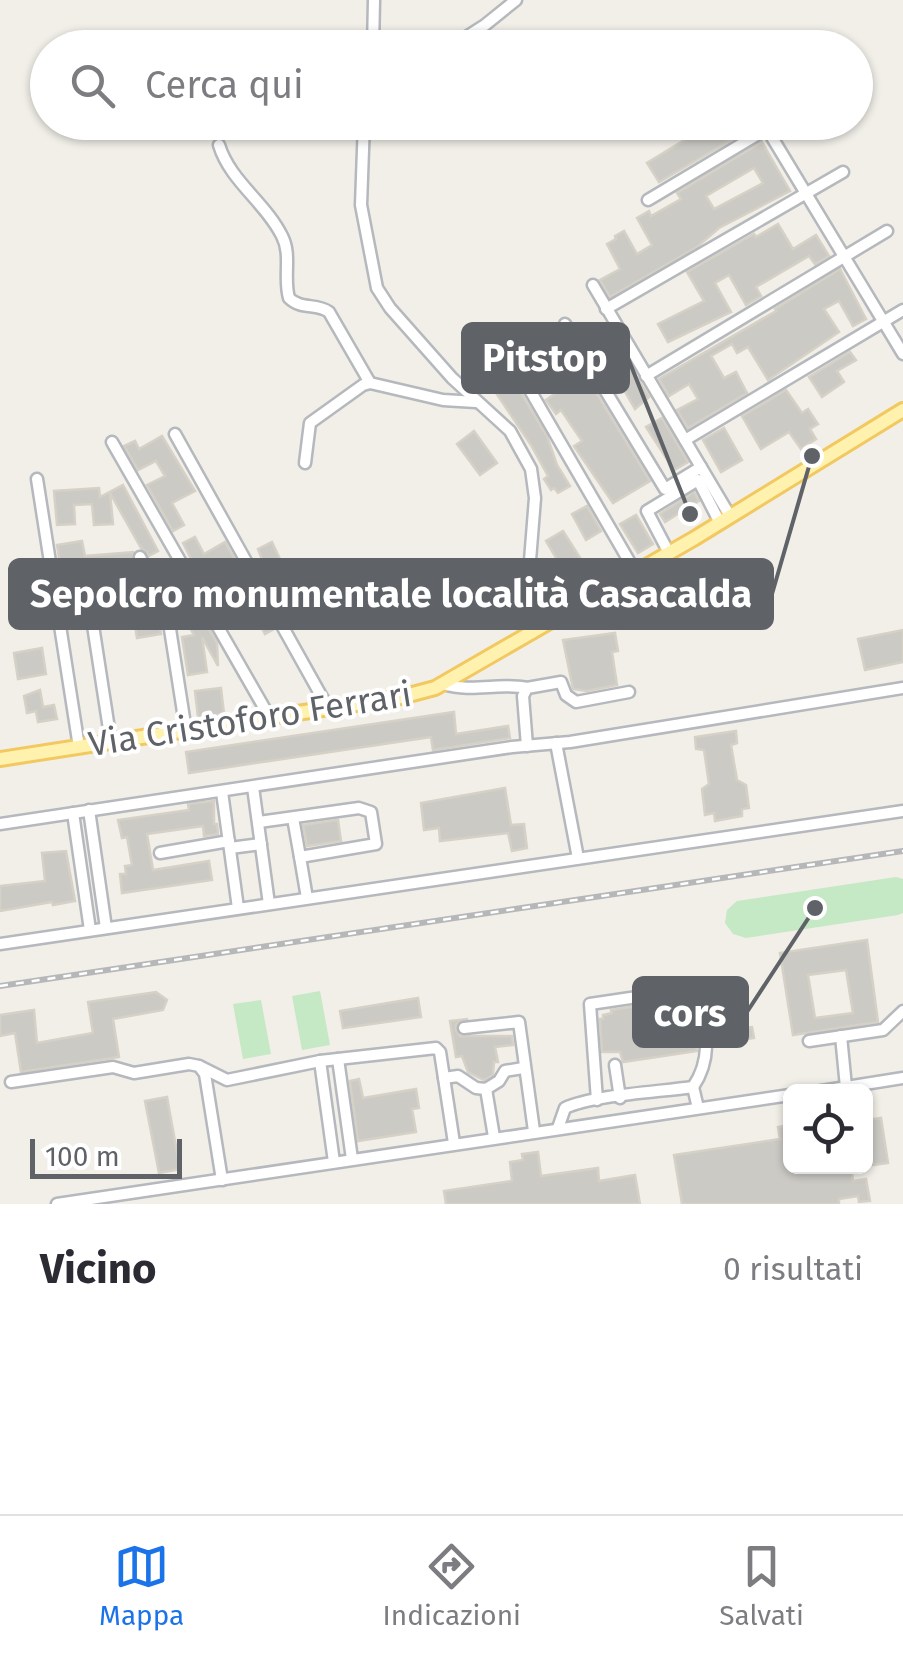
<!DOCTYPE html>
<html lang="it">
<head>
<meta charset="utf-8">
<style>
	body { margin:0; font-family:"Fira Sans",sans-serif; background:#f2f2f3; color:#2b2b33 }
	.controls { position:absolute; right:30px; bottom:30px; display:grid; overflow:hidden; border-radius:15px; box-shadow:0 2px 8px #0004 }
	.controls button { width:90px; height:90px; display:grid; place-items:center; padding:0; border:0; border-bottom:2px solid #e1e1e2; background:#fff; color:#2b2b33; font:50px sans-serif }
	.scale { position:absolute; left:30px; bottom:25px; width:152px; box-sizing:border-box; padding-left:10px; border:5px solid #5f6368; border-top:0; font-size:28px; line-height:35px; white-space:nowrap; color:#5f6368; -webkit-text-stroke:8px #fff; paint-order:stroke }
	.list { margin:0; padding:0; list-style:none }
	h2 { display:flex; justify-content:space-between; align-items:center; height:130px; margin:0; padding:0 40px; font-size:42px }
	h2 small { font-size:32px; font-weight:400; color:#7c7c81 }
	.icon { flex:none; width:55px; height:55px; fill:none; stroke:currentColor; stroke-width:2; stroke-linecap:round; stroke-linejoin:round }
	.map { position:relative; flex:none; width:903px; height:1204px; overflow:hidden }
	.search { position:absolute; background:#fff; box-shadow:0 2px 8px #0004; left:30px; right:30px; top:30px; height:110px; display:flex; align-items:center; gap:25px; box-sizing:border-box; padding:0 35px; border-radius:55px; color:#7c7c81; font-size:38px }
	.sheet { height:310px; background:#fff }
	nav { display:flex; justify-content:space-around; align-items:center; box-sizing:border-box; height:140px; border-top:2px solid #e1e1e2; background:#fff; font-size:28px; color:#7c7c81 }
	nav a { display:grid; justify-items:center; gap:5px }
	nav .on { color:#1a73e8 }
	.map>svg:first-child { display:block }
</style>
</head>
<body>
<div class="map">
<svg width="903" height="1204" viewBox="0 0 903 1204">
	<rect width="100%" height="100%" fill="#f1efe8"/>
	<g fill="#c5e8c5">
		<polygon points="896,877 903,879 903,913 898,915 746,938 733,934 725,923 727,910 737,901"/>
		<polygon points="320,991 330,1045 302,1050 292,996"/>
		<polygon points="261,1000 271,1054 243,1059 233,1004"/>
	</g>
	<g fill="#cccac5" stroke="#d6d1c6" stroke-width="2.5" fill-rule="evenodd">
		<polygon points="714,122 746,122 750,129 659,182 647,163"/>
		<path d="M762,142L790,191L719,228L697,247L610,297L600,280L620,269L607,244L616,239L615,236L624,231L637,254L652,245L637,218L649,211L651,216L681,199L677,193ZM754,168L763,183L714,209L706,196Z"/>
		<polygon points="778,224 793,249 816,235 829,256 815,264 809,256 756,287 761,296 746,305 729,275 715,283 731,312 668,342 658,324 704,301 687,272 754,234 756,237"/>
		<polygon points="840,269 866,319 853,326 839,301 824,309 839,332 768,380 748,347 737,353 732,344 711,356 724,378 736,372 747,393 688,428 677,410 698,399 689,384 669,396 659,379 776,311 775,309"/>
		<polygon points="850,352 856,360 837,371 844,382 822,397 809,377"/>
		<polygon points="626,360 649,397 635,409 612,369"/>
		<polygon points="584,373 650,481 613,503 574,446 582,441 561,410 556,414 546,400"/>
		<polygon points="515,383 547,436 557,465 570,486 558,493 554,488 551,490 544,479 548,476 531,445 496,393"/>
		<polygon points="786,390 802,413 808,409 818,424 810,429 816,439 801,449 789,432 761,449 742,416"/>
		<polygon points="662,418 688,462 674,470 646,427"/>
		<polygon points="724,428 742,460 721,472 703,440"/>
		<polygon points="474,431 497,463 480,475 457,444"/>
		<polygon points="162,436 195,491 172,503 184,525 173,531 147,485 165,476 156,461 138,470 124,446 135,441 139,449"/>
		<polygon points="123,485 158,551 149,556 141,548 110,493 113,524 94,525 92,504 74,505 75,524 57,525 54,491 99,488 100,497"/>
		<polygon points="694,492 699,501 692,505 699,517 688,523 681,512 665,522 660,514"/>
		<polygon points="587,506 601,531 586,540 572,514"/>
		<polygon points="636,515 653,544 638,553 620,524"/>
		<polygon points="563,531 591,575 583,579 585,583 550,601 538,579 538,571 558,561 546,541"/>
		<polygon points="195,537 204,554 225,542 274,629 265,634 254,614 236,624 233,617 226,620 220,608 237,599 229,585 209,594 183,543"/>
		<polygon points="82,541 85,556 133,552 137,591 142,590 147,616 158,614 161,634 137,638 133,613 129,614 121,571 104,574 108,598 85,599 80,561 60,564 57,545"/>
		<polygon points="272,542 297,596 280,604 258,549"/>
		<polygon points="195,605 217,643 218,666 202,637 207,672 188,675 182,637 194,635 181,612"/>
		<polygon points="903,630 903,662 865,670 858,639"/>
		<polygon points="615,633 618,651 612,652 617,685 587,691 573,689 563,640"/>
		<polygon points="42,648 46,674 18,679 14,653"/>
		<polygon points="221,688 224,714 198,717 195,691"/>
		<polygon points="40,690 43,707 54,705 57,719 38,722 36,711 27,713 24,696"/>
		<polygon points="454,712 456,734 508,726 510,738 433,750 431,737 189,773 186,752"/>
		<polygon points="736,731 737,743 731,745 737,780 746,785 749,808 742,809 742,816 715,821 714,813 705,815 702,789 709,784 704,750 696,749 695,737"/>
		<polygon points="505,788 511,825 524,824 527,848 512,851 508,833 440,841 439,828 424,830 421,803"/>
		<polygon points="214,801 214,824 217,824 218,834 204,836 203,826 147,834 153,870 209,861 212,880 122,893 120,874 126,874 125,866 132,865 127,837 122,838 118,820 189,810 188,804"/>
		<polygon points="338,820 341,841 307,846 303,825"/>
		<polygon points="66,851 75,901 53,905 52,902 0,911 0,886 45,881 42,853"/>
		<path d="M867,940L878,1022L793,1035L780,953ZM846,970L853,1013L815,1018L808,975Z"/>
		<polygon points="156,992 167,1000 163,1010 113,1019 119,1057 21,1072 15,1033 0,1036 0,1015 34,1010 37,1043 93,1033 88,1002"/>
		<polygon points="418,998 421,1017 343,1028 340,1011"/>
		<polygon points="689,998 697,1051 623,1062 620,1052 602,1052 600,1019 603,1019 603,1015 612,1013 611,1010"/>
		<polygon points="468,1019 456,1024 456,1030 460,1036 512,1036 513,1045 495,1047 498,1062 494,1062 493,1075 484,1080 468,1072 462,1056 456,1057 450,1021"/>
		<polygon points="738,1020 740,1028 752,1027 754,1038 720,1043 720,1025"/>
		<polygon points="359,1079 363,1098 416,1089 419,1108 412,1109 416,1132 358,1141 350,1081"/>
		<polygon points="167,1097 180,1169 159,1173 145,1101"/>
		<polygon points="881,1118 888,1163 873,1165 866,1120"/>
		<polygon points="790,1125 790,1166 851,1166 853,1181 866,1179 870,1201 859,1202 858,1196 839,1199 839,1204 682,1204 674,1155 780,1139 778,1127"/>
		<polygon points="538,1152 541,1176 598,1168 599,1181 635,1175 640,1204 446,1204 444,1191 512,1181 510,1162 523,1160 522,1154"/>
	</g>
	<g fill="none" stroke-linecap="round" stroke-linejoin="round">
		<defs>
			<g id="minor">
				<polyline points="373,48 374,0"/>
				<polyline points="449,48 485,25 516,0"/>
				<polyline points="364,122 361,205 377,288 390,308 452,378 510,431 531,469 535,498 529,573 532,633"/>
				<path d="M219,145C230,181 265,202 282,236C292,255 283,277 289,298C301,310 317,303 329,312L370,383"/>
				<polyline points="648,200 767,129 903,354"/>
				<polyline points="593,285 730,516"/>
				<polyline points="606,309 843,172"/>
				<polyline points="565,324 665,489 701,467"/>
				<polyline points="520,373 636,573"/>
				<polyline points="646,376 887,231"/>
				<polyline points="175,434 328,708"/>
				<polyline points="685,440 903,310"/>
				<polyline points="112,442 270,718"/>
				<polyline points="305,463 310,423 363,385 370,383 443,400 476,402"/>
				<polyline points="37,479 79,747"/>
				<polyline points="669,553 647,511 698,480 720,523"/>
				<polyline points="140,557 167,610 186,731"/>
				<polyline points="90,606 111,742"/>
				<path d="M443,684C474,693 498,682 527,688"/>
				<polyline points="556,743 578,858"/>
				<polyline points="527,746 523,696 527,688 561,682 566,695 576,702 629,692"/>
				<polyline points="253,787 269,904"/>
				<polyline points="222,792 238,908"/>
				<polyline points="89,810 106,928"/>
				<polyline points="73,813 90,930"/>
				<polyline points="259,822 359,808 371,812 376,844 300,857 293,818"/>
				<polyline points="0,824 512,747 570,742 903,688"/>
				<polyline points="230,848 261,844"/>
				<polyline points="160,853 229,841"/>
				<polyline points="300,857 307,898"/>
				<polyline points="0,944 903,811"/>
				<polyline points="464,1028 519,1022 534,1131"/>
				<polyline points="841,1036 846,1087"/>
				<polyline points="809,1041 883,1030 903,1011"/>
				<polyline points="338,1059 352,1159"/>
				<polyline points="320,1061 334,1162"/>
				<polyline points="615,1065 620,1098"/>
				<polyline points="199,1066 227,1080 320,1061 436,1048 440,1052 454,1143"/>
				<polyline points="444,1078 458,1076 476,1088 486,1089 499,1081 505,1071 523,1068"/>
				<polyline points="11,1082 113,1067 134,1073 189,1064 199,1066 205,1074 222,1180"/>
				<polyline points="486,1089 494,1137"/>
				<polyline points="815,1092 903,1078"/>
				<path d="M597,1100L590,1004L698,988C704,1024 715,1055 693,1087"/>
				<path d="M558,1128L565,1108C593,1095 658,1092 693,1087L698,1108"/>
				<polyline points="57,1204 790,1095"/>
			</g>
			<polyline id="major" points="0,759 401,697 435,688 695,538 903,410"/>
		</defs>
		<use href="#minor" stroke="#b5b8bc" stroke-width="15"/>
		<use href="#major" stroke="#f2c960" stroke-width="18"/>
		<use href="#minor" stroke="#fff" stroke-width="10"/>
		<use href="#major" stroke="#fff2af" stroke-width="12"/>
		<defs>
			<polyline id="rail" points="0,986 903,851"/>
		</defs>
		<use href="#rail" stroke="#b6b7b8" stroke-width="6"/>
		<use href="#rail" stroke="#fff" stroke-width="2.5" stroke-dasharray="8" stroke-linecap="butt"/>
	</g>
	<g text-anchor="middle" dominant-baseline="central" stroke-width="8" stroke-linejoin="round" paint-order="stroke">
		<g font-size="35" fill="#5f6368" stroke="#fff">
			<text transform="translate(250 719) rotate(-9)">Via Cristoforo Ferrari</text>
		</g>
	</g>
	<path fill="none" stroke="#5f6368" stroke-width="4" d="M690 514L628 358M812 456L772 594M815 908L747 1012"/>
	<g fill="#5f6368" stroke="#fff" stroke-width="4">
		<circle cx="690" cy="514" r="10"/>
		<circle cx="812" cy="456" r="10"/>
		<circle cx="815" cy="908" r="10"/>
	</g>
	<g fill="#5f6368" stroke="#5f6368" stroke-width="4">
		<rect x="463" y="324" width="165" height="68" rx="10"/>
		<rect x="10" y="560" width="762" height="68" rx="10"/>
		<rect x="634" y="978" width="113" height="68" rx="10"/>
	</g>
	<g font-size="38" text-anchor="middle" font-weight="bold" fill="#fff">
		<text x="545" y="371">Pitstop</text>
		<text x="391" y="607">Sepolcro monumentale località Casacalda</text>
		<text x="690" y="1026">cors</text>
	</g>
</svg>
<div class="controls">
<button><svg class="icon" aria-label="locate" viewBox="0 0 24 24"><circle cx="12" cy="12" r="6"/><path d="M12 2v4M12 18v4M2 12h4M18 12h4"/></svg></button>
</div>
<div class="scale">100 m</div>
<div class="search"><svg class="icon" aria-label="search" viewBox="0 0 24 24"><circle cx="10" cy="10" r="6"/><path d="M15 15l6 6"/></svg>Cerca qui</div>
</div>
<section class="sheet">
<h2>Vicino<small>0 risultati</small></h2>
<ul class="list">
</ul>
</section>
<nav>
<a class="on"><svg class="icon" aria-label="map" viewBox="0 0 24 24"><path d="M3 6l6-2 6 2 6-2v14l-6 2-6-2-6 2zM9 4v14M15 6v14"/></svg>Mappa</a>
<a><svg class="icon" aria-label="directions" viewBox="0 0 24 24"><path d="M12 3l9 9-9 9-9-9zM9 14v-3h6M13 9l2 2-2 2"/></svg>Indicazioni</a>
<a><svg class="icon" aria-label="saved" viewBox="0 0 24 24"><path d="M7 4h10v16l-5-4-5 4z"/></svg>Salvati</a>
</nav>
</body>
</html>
